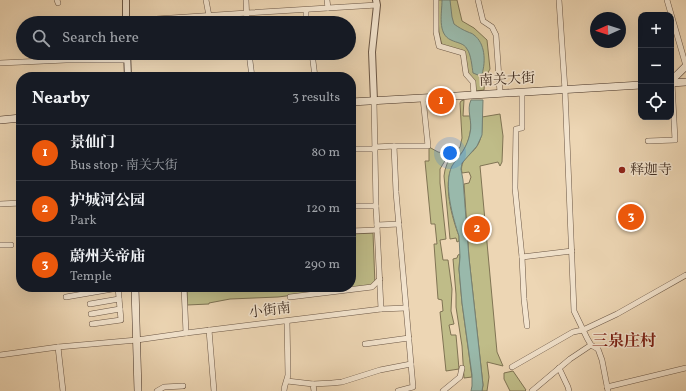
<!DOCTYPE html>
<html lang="en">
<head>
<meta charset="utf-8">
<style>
	body { margin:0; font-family:Vollkorn,"Noto Serif SC",serif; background:#242831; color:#f1f3f6 }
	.controls { position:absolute; right:12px; top:12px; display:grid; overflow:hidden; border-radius:8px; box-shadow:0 4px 16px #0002 }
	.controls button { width:36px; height:36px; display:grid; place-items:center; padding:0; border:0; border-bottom:1px solid #363941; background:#171b24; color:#f1f3f6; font:20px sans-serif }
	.compass { position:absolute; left:590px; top:12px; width:36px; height:36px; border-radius:50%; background:#171b24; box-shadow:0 4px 16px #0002; rotate:267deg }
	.you { position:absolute; left:450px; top:153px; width:14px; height:14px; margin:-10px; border:3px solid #fff; border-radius:50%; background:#1a73e8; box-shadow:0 0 0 6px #1a73e833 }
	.badge { display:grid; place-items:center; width:26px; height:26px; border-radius:50%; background:#ea580c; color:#fff; font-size:13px; font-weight:700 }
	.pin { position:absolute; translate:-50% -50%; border:2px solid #fff; box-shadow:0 1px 4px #0006 }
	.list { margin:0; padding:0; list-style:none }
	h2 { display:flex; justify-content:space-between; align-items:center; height:52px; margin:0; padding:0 16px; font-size:17px }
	h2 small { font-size:13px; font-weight:400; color:#9ea1a6 }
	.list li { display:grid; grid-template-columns:26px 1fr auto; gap:12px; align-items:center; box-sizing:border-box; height:56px; padding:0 16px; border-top:1px solid #363941 }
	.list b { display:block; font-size:15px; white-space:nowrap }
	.list p { margin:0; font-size:13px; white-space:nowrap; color:#9ea1a6 }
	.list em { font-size:13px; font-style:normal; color:#9ea1a6 }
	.icon { flex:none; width:22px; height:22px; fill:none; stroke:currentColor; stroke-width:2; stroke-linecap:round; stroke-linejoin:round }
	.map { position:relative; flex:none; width:686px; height:391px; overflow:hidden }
	.search { position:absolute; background:#171b24; box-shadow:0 4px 16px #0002; left:16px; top:16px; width:340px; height:44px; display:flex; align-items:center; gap:10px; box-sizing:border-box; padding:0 14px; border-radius:22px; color:#9ea1a6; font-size:15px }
	.panel { position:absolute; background:#171b24; box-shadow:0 4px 16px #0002; left:16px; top:72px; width:340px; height:220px; border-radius:16px }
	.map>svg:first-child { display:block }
</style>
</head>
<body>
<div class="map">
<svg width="686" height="391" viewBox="0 0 686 391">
	<rect width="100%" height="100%" fill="#edd6b4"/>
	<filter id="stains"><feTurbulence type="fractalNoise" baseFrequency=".005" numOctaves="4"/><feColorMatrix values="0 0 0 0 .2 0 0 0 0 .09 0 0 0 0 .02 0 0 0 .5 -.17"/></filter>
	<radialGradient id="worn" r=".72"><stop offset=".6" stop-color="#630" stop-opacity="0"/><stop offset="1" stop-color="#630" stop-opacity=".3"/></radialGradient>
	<g fill="#bfbc88" stroke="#807454">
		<polygon points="437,0 457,0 462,21 474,28 487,40 490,69 485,78 484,90 475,91 468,74 465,53 442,45 439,33"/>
		<path d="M464,100L463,116H470C472,129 470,140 463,151C459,156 455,161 452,167C443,185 452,218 459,236V241L457,242L456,238L450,239L444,176L445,170L448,161L460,147L462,138L460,103L461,101Z"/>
		<path d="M500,114L503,136L502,162L500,166L498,162L480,166L497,352L503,366L487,362L489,377L487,391H482L483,385L469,258L464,184L469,183L471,177L469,172L462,173C459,159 471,156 477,146C483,137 482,127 482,117Z"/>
		<polygon points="429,147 438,152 449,154 440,169 440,183 446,239 440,240 443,260 448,260 452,289 451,311 454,324 449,325 451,335 456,335 459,369 446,371 440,312 443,311 442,300 438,299 434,244 437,244 435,224 431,224 425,161 429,161"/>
		<polygon points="373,233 375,285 278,297 230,299 209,303 209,304 187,305 187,287 351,287 351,234"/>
		<polygon points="460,254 459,269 462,303 472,377 464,378 462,346 456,307 456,294 453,259 457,258 458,255"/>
		<polygon points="513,371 526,390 525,391 510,391 504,379 504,373"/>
	</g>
	<g fill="#99b9ab" stroke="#758174">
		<path d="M442,0H450L452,17L454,24C458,27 463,30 468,32C470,33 472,33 474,35C485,43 486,61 482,74L478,75L473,73C472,67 471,54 467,49C464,43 457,43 451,40C437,34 442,13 442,0Z"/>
		<path d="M471,100H483L482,135L477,146L462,163L461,169L463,180L469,258L483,385L482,391H471L472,386V375L462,303L459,269L460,257L459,236C453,218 443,184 452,166C455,161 460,156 463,151C466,146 469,139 470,133C473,122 466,110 471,100Z"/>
	</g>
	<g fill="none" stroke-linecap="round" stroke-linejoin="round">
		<defs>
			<g id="minor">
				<polyline points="57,0 58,3"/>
				<polyline points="206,0 209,16"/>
				<polyline points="246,0 247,23"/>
				<polyline points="327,0 328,8"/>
				<polyline points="436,0 436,32 439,46 463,53 466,74 473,82 474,95"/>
				<polyline points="478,0 483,21 492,27 496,35 500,93"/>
				<polyline points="559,0 565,90 574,311 587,338 591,345 598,349 602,360 608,391"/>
				<polyline points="667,0 686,66"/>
				<polyline points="306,10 306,23"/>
				<polyline points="126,21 247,13 377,5"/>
				<polyline points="249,53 252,77"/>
				<polyline points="312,53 315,77"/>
				<polyline points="0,63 66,60 127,60"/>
				<polyline points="522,92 522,128 516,129 515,188 522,257 572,251"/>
				<polyline points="374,101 376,206 381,309"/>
				<polyline points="648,141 675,140 672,83"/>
				<polyline points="394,146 428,146 423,98"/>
				<polyline points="375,147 394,146 396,192 413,387 398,391"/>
				<polyline points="351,149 375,149"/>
				<polyline points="0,204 21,203"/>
				<polyline points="351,206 376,206"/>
				<polyline points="377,225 399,224"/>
				<polyline points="351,231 377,230"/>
				<polyline points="0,245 11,245"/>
				<polyline points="522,257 524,299 527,326"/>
				<polyline points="184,287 186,333"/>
				<polyline points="66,297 118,288"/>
				<polyline points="290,297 372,287 380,279"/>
				<polyline points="90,304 119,299"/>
				<polyline points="91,314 120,309"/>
				<polyline points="92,324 121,320 118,287"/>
				<polyline points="209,330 214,391"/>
				<polyline points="365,344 409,338"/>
				<polyline points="58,347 63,391"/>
				<polyline points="0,355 58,347 137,340 186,333 381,309 406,308"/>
				<polyline points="512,367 573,332 583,330 617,314 686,275"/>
				<polyline points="559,368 568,387 569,391"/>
				<polyline points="287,381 313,384 314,391"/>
				<polyline points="313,384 332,383 342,382 380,370 411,364"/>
				<polyline points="607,387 686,368"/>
				<polyline points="157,391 164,387 183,386"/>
				<path d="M284,391C284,385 287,381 288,375L287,321"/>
				<polyline points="443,391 460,377 462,368"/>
				<polyline points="532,391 570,359 591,345"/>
			</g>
			<g id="tertiary">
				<polyline points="126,0 126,23"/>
				<polyline points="127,53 128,77"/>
				<polyline points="374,101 372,52 377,5 376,0"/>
			</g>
			<g id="secondary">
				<polyline points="671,80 677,75 686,66"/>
				<polyline points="671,83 686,82"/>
				<polyline points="351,102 440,97 641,85"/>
				<polyline points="0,120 21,118"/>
				<polyline points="135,287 138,391"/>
			</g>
		</defs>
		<use href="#minor" stroke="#6b5746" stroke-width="6"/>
		<use href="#tertiary" stroke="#6b5746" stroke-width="8"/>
		<use href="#secondary" stroke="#402d21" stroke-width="8"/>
		<use href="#minor" stroke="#f3e4ce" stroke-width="5"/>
		<use href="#tertiary" stroke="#f3e4ce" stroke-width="6"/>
		<use href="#secondary" stroke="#f3e4ce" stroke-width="7"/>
	</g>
	<circle fill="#8f2418" stroke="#f3e4ce" stroke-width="1.5" cx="622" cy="170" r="4"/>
	<g text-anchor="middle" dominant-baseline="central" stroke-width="3" stroke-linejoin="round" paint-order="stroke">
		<g font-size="14" fill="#402d21" stroke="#f3e4ce">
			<text transform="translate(507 80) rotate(-3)">南关大街</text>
			<text transform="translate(270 311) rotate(-7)">小街南</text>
		</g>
		<g font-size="14" fill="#402d21" stroke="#f3e4ce" text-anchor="start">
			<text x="630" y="170">释迦寺</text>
		</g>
		<g font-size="16" font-weight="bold" fill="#7a1f14" stroke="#f3e4ce">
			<text x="624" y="342">三泉庄村</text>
		</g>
	</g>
	<rect width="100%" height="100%" filter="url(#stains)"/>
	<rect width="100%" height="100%" fill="url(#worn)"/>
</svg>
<div class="controls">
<button>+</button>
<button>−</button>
<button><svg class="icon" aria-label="locate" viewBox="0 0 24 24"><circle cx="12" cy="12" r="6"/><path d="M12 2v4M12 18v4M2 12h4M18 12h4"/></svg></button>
</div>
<svg class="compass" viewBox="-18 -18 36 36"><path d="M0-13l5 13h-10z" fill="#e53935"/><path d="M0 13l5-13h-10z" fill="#9ea1a6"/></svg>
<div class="you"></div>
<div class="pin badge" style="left:441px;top:101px">1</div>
<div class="pin badge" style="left:477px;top:229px">2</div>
<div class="pin badge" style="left:631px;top:217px">3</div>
<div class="search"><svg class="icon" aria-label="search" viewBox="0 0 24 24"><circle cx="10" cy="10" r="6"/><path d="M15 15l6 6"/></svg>Search here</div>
<section class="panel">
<h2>Nearby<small>3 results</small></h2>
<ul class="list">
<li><span class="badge">1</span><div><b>景仙门</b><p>Bus stop · 南关大街</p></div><em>80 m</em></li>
<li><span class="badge">2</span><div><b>护城河公园</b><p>Park</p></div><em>120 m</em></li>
<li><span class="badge">3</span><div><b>蔚州关帝庙</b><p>Temple</p></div><em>290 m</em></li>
</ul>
</section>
</div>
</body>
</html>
